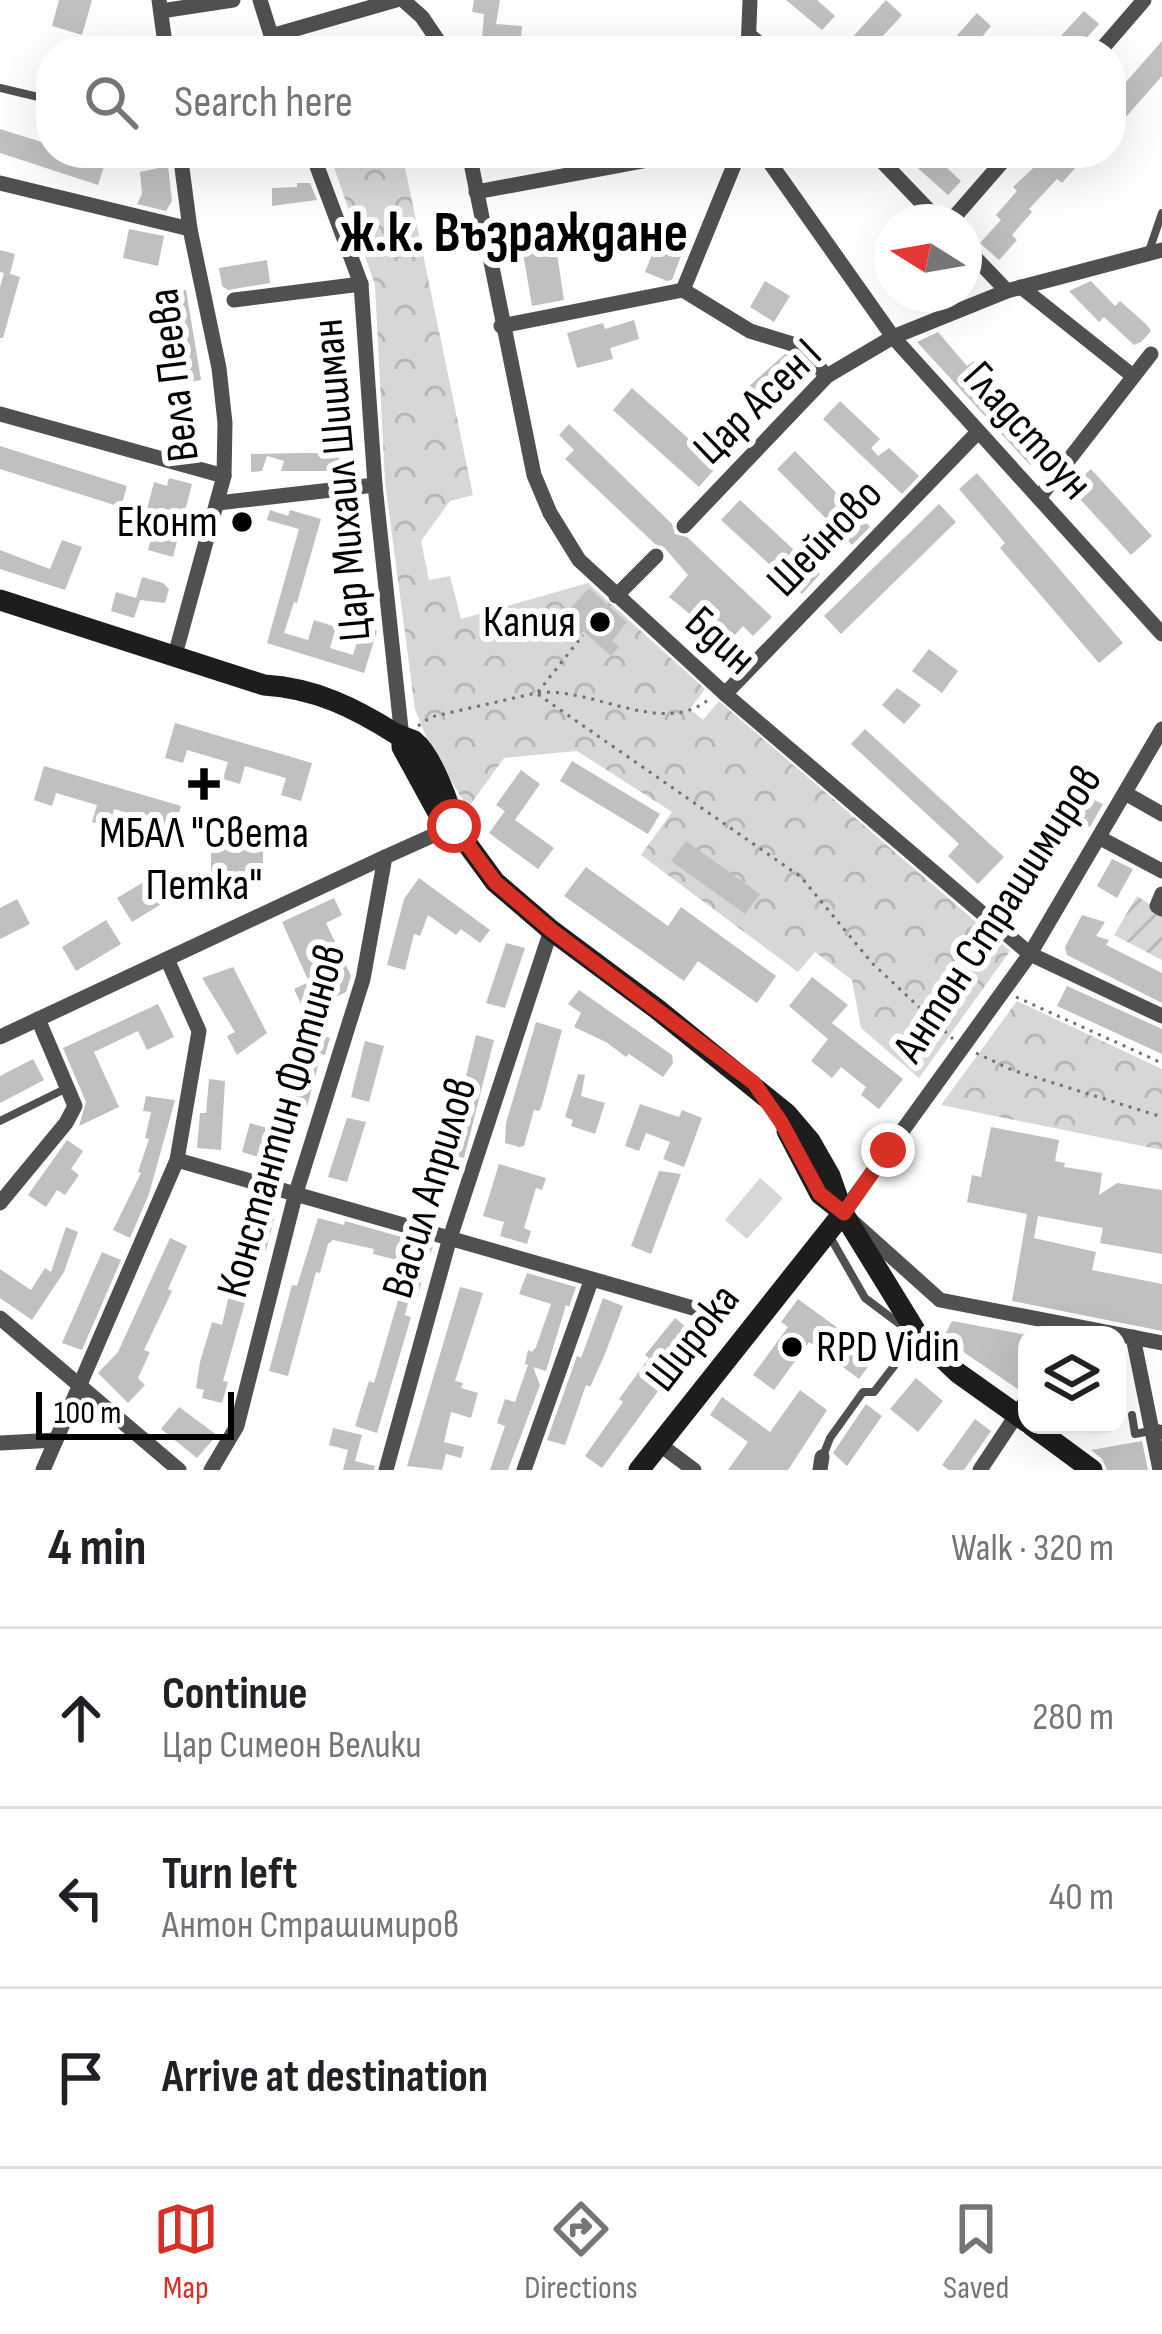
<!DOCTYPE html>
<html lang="en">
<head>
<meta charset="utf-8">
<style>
	body { margin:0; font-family:"Sofia Sans Condensed",sans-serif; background:#f2f2f2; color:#202124 }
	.controls { position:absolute; right:36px; bottom:36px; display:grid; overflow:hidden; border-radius:24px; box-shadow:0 12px 48px #0002 }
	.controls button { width:108px; height:108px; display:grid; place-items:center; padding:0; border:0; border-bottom:3px solid #e0e0e0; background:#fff; color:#202124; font:60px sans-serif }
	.compass { position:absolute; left:874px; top:204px; width:108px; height:108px; border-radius:50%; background:#fff; box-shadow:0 12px 48px #0002; rotate:281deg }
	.scale { position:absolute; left:36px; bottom:30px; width:198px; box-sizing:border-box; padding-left:12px; border:6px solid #000; border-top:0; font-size:33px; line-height:42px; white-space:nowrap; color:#000; -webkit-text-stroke:9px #fff; paint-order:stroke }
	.stop { position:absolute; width:36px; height:36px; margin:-27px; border:9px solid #d93025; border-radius:50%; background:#fff }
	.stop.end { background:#d93025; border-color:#fff; box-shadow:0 3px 12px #0008 }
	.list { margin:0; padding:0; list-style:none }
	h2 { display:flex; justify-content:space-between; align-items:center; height:156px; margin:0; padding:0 48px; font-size:51px }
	h2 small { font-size:39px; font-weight:400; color:#757577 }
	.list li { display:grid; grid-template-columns:78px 1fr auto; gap:36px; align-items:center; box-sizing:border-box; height:180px; padding:0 48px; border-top:3px solid #e0e0e0 }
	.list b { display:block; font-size:45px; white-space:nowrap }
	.list p { margin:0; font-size:39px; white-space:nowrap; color:#757577 }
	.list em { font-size:39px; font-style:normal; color:#757577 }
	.icon { flex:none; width:66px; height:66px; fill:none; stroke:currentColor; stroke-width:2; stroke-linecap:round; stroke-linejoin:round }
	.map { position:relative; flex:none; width:1162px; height:1470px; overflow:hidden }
	.search { position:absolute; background:#fff; box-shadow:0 12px 48px #0002; left:36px; right:36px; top:36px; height:132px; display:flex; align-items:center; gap:30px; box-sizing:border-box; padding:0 42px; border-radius:48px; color:#757577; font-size:45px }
	.sheet { height:696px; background:#fff }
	nav { display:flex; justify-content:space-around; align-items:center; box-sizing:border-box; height:168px; border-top:3px solid #e0e0e0; background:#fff; font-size:33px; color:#757577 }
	nav a { display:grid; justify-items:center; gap:6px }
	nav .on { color:#d93025 }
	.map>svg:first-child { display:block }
</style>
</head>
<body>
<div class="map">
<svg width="1162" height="1470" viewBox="0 0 1162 1470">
	<defs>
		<pattern id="forest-crowns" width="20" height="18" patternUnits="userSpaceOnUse" patternTransform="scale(3)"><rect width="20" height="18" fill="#d7d7d7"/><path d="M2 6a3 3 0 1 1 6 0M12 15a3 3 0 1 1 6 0" fill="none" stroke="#b7b7b7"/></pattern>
		<pattern id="garden-furrows" width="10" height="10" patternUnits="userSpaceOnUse" patternTransform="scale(3)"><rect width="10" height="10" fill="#d7d7d7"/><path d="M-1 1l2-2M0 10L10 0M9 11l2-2" fill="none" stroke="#b7b7b7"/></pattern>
	</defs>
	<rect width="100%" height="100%" fill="#fff"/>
	<g fill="url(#forest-crowns)">
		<polygon points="329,153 402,153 473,495 450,501 421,541 429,580 450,576 461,619 588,583 705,689 690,709 703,720 719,701 1010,951 919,1078 861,1028 852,980 815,952 798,972 641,855 672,812 577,751 504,758 468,808 430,747 415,709 385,482 375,285"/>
		<polygon points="1017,1001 1162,1069 1162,1150 941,1105"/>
	</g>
	<polygon fill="url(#garden-furrows)" points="1137,896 1162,912 1162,960 1114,935"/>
	<polygon fill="#d7d7d7" points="760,1178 783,1198 747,1239 725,1220"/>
	<g fill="#c0c0c0">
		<polygon points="59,0 92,0 82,35 52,26"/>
		<polygon points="474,0 500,0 496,24 522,26 520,51 481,51 484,14 472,12"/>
		<polygon points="786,0 817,0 835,16 822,30"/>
		<polygon points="886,0 902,15 896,22 868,51 840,51"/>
		<polygon points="1084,11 1099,24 1075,51 1047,51"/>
		<polygon points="977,13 991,26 970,51 943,51"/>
		<polygon points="1162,41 1162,76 1117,127 1111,122 1111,99"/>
		<polygon points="0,129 51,145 51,153 74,153 105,163 98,185 0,153"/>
		<polygon points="901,153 931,153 961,181 948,195"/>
		<polygon points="1049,153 1088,153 1062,183 1057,179 1029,209 1032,212 1012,235 1017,240 999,260 980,243 1001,220 996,215 1017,191 1013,187"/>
		<polygon points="168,166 172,201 166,211 137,204 142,194 140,172"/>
		<polygon points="297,183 310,183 317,200 272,206 272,188 297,187"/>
		<polygon points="129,229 164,236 158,266 123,258"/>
		<polygon points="662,230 687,240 672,280 667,281 645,272"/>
		<polygon points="556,247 564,300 532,306 523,253"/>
		<polygon points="0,250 15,254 10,274 20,277 3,338 0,338 0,287 4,273 0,272"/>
		<polygon points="267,260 270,283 228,290 222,286 219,268"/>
		<polygon points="765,281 790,296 774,322 750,307"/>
		<polygon points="1091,281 1115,306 1120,301 1147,325 1151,331 1141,342 1134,345 1104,317 1099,322 1069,291"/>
		<polygon points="186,290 201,380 173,385 160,293"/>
		<polygon points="634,320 639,339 610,348 613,359 577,368 567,333 603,323 605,329"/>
		<polygon points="938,332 967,366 974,361 1050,449 1030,465 917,342"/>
		<polygon points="785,354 792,357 811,376 770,414 747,388"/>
		<polygon points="632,388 718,465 699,487 613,410"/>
		<polygon points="840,401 880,439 871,448 878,456 889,448 919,476 902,494 823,419"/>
		<polygon points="569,424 672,524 675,534 687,537 772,617 753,636 743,626 719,653 706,641 713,633 669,597 688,575 664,547 655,544 565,459 574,450 559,435"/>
		<polygon points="0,446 127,486 121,507 0,469"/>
		<polygon points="795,451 870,527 852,545 777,469"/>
		<polygon points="302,453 339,453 340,471 281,471 284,461 267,456 262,471 251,472 251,454"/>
		<polygon points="1091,469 1152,536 1131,555 1070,488"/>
		<polygon points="977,473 1123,643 1099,663 1000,548 1005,543 959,489"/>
		<polygon points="169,478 192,484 173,557 148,550 152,536 141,533 154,482 167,486"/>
		<polygon points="740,500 820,574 802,594 721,520"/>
		<polygon points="939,504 956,522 841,634 824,616"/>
		<polygon points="270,510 288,516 290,510 321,519 297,603 294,602 284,633 308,640 314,620 336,627 330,648 353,655 362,626 377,631 364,673 267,643 299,529 267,520"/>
		<polygon points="62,540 82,547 65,590 0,569 0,550 50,569"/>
		<polygon points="142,577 163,583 169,589 165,603 140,600 134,618 111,611 116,592 136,598"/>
		<polygon points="589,588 627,622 612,641 619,647 611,656 565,615"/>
		<polygon points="929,649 958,671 942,693 912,671"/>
		<polygon points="897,688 921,705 904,724 882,705"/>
		<polygon points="175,723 312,763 301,801 281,795 286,778 245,766 240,784 223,779 228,762 187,750 183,763 165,758"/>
		<polygon points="865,729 1004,857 978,884 948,856 959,844 851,744"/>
		<polygon points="572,761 660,814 648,834 560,781"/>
		<polygon points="44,766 181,806 170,843 150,838 155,821 114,809 109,827 92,822 97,805 56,793 52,806 34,800"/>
		<polygon points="521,770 540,784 515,820 554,848 538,869 489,833 505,811 496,805"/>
		<polygon points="1075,791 1103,804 1090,827 1063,814"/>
		<polygon points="686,841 760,894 745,914 671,861"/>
		<rect x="211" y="844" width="52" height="29"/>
		<polygon points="1112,859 1133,869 1117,898 1097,886"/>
		<polygon points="586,867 668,926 681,907 776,976 757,1003 698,961 684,981 564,896"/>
		<polygon points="162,871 176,895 132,922 117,898"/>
		<polygon points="419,878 490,930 480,943 461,929 456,935 428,915 420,936 414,934 405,970 387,965 404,899"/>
		<polygon points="334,898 342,915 326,923 351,976 346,992 305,1012 294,989 309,982 282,922"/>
		<polygon points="17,899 30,924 0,939 0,908"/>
		<polygon points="1082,915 1105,922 1096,936 1109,940 1106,945 1162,973 1162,1003 1067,955 1065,947"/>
		<polygon points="106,920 121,944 76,971 62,947"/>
		<polygon points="506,943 525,948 505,1008 486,1003"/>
		<polygon points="233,967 267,1033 237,1055 227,1036 235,1032 202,978"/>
		<polygon points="812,977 848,1005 832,1023 903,1079 879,1109 861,1095 866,1087 841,1067 832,1078 811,1061 828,1039 789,1006"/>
		<polygon points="1067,986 1162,1029 1162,1054 1057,1006"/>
		<polygon points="579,990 672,1055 673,1063 663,1077 629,1054 626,1057 606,1042 574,1027 581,1013 568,1004"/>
		<polygon points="158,1004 174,1037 147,1050 138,1031 94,1052 119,1107 79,1126 86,1102 63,1048"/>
		<polygon points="536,1022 562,1030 542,1105 539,1111 534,1110 524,1146 519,1147 505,1143 506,1123"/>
		<polygon points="306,1031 330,1038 325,1055 321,1054 307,1107 283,1100 291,1063 296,1064"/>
		<polygon points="476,1035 494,1040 464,1158 447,1154"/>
		<polygon points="365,1041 384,1046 369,1102 351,1097"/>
		<polygon points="33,1059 44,1080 0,1103 0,1076"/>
		<polygon points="578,1074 585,1075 581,1096 605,1103 595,1134 571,1126 573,1120 565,1117"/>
		<polygon points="209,1079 225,1081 221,1150 197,1148 200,1113 206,1113"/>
		<polygon points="146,1096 175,1100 149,1194 130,1238 113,1230 141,1173 138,1172 149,1139 145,1138 151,1112 143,1111"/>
		<polygon points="640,1104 679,1117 682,1110 702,1118 684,1167 663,1159 670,1142 646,1133 639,1151 625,1146"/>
		<polygon points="347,1118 366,1122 347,1182 328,1177"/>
		<polygon points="250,1123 288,1134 279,1163 242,1152"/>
		<polygon points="991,1127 1059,1140 1055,1161 1065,1163 1064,1167 1102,1173 1099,1195 1117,1183 1162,1190 1162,1254 1100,1243 1103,1228 1038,1216 1034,1238 1096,1252 1092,1270 1162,1284 1162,1331 1012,1301 1027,1214 967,1202 972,1175 981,1177"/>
		<polygon points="67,1140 83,1151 71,1169 79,1175 65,1195 57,1190 46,1207 28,1195"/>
		<polygon points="499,1164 546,1178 542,1190 536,1188 524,1228 531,1231 527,1244 500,1236 504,1222 483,1216"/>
		<polygon points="659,1171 681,1174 651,1254 631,1246"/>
		<polygon points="256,1209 275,1215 266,1251 260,1249 223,1381 228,1382 222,1403 202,1398 204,1390 196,1388 200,1362 212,1322 222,1325 237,1261"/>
		<polygon points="318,1218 344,1225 345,1221 433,1246 428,1260 400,1250 397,1260 373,1254 374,1249 333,1240 328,1244 320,1273 316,1272 288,1376 269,1371 292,1285 297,1286"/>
		<polygon points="66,1227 78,1232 64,1272 32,1320 0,1298 0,1269 31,1290 45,1268 51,1272"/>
		<polygon points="170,1238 187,1246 168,1289 172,1291 144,1350 150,1352 138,1378 145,1385 128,1403 98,1373 118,1352"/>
		<polygon points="102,1252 121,1260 82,1350 62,1343"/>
		<polygon points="396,1271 422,1278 418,1297 410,1295 405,1315 411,1317 377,1433 355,1426 369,1381 374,1383 399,1297 390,1295"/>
		<polygon points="527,1273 576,1287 569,1307 566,1305 546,1371 533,1367 540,1385 508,1470 490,1470 505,1426 497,1423 505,1399 515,1402 528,1365 525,1364 528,1350 532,1352 536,1347 551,1304 519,1294"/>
		<polygon points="460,1287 483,1293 455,1381 463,1383 461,1388 478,1393 471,1418 451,1412 444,1442 464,1447 461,1458 446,1454 442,1470 407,1466"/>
		<polygon points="603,1298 623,1306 605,1354 590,1387 586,1385 565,1445 547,1440 577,1356 581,1358"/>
		<polygon points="798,1299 876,1356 859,1379 809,1342 774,1390 753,1375 788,1327 781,1322"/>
		<polygon points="675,1318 695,1335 659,1379 664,1383 602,1468 585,1456 623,1402 619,1399 649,1358 645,1355"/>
		<polygon points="952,1321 1027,1335 1026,1387 1019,1390 943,1338"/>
		<polygon points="916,1378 943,1401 918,1432 890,1409"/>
		<polygon points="800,1390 827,1410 788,1470 728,1470 748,1442 710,1415 722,1397 770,1432"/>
		<polygon points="866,1404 882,1416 847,1466 833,1453"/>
		<polygon points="179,1407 217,1435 197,1458 161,1429"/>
		<polygon points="975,1419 991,1431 964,1470 949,1470 942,1465"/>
		<polygon points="333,1428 362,1435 355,1461 375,1466 374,1470 343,1470 348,1450 329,1445"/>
		<polygon points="1142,1441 1148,1470 1107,1470 1102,1459 1091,1450"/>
	</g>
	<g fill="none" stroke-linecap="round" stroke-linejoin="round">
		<g stroke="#727272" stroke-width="3" stroke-dasharray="3 6" stroke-linecap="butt">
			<polyline points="538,692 583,635"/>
			<path d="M538,693C592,686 661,737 708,700"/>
			<polyline points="418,726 431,717 536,693 801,877 872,963 953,1039"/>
			<polyline points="1016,997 1162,1063"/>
			<polyline points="976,1053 1012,1070 1162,1117"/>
			<polyline points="714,1306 739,1313"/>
		</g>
		<g stroke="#505050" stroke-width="8">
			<polyline points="0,88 51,100"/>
			<polyline points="1149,251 1162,213"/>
			<polyline points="0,1121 69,1087"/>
			<polyline points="829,1235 865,1298 905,1328"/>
			<polyline points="1132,1415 1135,1434 1150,1431"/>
			<polyline points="823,1456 830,1438 863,1392 874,1392 918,1335"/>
		</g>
		<g stroke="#505050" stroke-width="15">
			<polyline points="159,0 166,51"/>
			<polyline points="260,0 276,51"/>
			<polyline points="403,0 422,17 445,51"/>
			<polyline points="161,11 233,0"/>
			<polyline points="749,35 769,51"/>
			<polyline points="271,36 396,0"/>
			<polyline points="748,51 750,0"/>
			<polyline points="1100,51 1144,0"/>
			<polyline points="312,153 361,284 375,485 402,738"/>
			<polyline points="469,153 534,475 550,513 579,560 725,694 1030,954 1162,1016"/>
			<polyline points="763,153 893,337 1162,634"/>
			<polyline points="874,153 940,222"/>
			<polyline points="0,183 190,229"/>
			<polyline points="476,192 686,153"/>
			<polyline points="950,222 1010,153"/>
			<polyline points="964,246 1007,291"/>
			<polyline points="1021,287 1133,376"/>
			<polyline points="683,290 739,153"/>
			<polyline points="234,300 361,284"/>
			<polyline points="501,326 683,290 750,331 799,346 827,376"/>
			<polyline points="0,414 224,476"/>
			<polyline points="1039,498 1151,354"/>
			<polyline points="218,503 375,485"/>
			<polyline points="684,526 827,376 893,337 1007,291 1162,250"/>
			<polyline points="616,596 656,556"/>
			<polyline points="175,655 224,476 225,423 219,368 190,229 180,153"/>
			<polyline points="725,694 977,433"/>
			<polyline points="1162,729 1030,954 843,1213 940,1300 1162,1343"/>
			<polyline points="1125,793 1162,814"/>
			<polyline points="1100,838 1162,871"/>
			<polyline points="1162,894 1157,906 1162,909"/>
			<polyline points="0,1037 385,857"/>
			<polyline points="177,1160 700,1310"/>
			<polyline points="0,1203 66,1123 75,1106 38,1019"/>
			<polyline points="0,1318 179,1470"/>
			<polyline points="1133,1337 1152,1431"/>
			<polyline points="1159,1432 1152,1431 1160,1470"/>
			<polyline points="0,1443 56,1440"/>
			<polyline points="659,1444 694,1470"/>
			<polyline points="43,1470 177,1160 199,1031 167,959"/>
			<polyline points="211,1470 237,1426 295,1196 363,979 385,857 454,826"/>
			<polyline points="386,1470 449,1241 551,930"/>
			<polyline points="524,1470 591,1281"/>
			<polyline points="820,1470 822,1457"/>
			<polyline points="980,1470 1027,1399"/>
		</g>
		<g stroke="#1d1d1d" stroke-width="21">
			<path d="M0,600L264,685C315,688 355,708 396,734C402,737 408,738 414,741C431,754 451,806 454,826"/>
			<polyline points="402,738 402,747 437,811 454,826 495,882 551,930 657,1009 787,1114 810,1141 830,1176 843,1213 918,1335 958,1373 1027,1422"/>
			<polyline points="787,1131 820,1194 843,1212"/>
			<polyline points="1031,1425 1092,1470"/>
			<polyline points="639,1470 843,1213"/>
		</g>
	</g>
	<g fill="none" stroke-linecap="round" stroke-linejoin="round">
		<polyline stroke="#d93025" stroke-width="15" points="454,826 495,882 551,930 754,1083 781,1122 820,1194 844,1213 888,1150"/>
	</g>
	<g fill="#000" stroke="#fff" stroke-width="4.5">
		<circle cx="242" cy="522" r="12"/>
		<circle cx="600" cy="622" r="12"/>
		<path d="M198 766h12v12h12v12h-12v12h-12v-12h-12v-12h12z"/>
		<circle cx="792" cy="1347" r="12"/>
	</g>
	<g text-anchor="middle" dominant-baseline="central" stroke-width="12" stroke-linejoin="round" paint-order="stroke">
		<g font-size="45" fill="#000" stroke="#fff">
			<text transform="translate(174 375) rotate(-97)">Вела Пеева</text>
			<text transform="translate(758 402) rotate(-44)">Цар Асен I</text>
			<text transform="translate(1027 431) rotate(48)">Гладстоун</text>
			<text transform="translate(342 480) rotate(-95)">Цар Михаил Шишман</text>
			<text transform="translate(825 538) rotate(-46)">Шейново</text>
			<text transform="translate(720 641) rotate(42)">Бдин</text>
			<text transform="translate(998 914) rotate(-57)">Антон Страшимиров</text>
			<text transform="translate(282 1121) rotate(-74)">Константин Фотинов</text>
			<text transform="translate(430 1188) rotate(-73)">Васил Априлов</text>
			<text transform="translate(693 1338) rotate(-52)">Широка</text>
		</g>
		<g font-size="45" fill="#000" stroke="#fff" text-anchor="end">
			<text x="218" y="522">Еконт</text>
			<text x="576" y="622">Капия</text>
			<text x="204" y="833" text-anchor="middle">МБАЛ "Света<tspan x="204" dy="52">Петка"</tspan></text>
			<text x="816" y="1347" text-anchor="start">RPD Vidin</text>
		</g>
		<g font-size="57" font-weight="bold" fill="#000" stroke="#fff">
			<text x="514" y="234">ж.к. Възраждане</text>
		</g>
	</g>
</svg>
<div class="controls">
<button><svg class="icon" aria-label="layers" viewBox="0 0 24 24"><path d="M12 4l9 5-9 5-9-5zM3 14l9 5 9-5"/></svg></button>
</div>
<svg class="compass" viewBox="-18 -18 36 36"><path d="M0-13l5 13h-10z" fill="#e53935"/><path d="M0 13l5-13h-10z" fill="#757577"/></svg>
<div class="scale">100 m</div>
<div class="stop" style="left:454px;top:826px"></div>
<div class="stop end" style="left:888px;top:1150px"></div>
<div class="search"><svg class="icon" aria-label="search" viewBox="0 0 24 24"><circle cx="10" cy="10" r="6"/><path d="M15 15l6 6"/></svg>Search here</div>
</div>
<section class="sheet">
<h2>4 min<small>Walk · 320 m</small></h2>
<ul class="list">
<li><svg class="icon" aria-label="ahead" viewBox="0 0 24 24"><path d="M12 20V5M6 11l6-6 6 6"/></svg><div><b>Continue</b><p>Цар Симеон Велики</p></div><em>280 m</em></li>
<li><svg class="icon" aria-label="left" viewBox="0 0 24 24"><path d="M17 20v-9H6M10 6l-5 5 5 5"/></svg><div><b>Turn left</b><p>Антон Страшимиров</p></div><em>40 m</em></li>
<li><svg class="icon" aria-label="arrive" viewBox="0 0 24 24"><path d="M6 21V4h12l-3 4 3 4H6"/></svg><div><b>Arrive at destination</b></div></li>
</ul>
</section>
<nav>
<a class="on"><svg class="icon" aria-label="map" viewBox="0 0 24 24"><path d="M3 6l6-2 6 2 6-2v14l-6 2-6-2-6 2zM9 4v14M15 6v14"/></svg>Map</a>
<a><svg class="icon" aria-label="directions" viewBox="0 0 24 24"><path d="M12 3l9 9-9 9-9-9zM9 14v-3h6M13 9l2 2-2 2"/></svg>Directions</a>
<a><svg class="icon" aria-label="saved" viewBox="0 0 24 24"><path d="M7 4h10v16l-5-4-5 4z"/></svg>Saved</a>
</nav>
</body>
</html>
